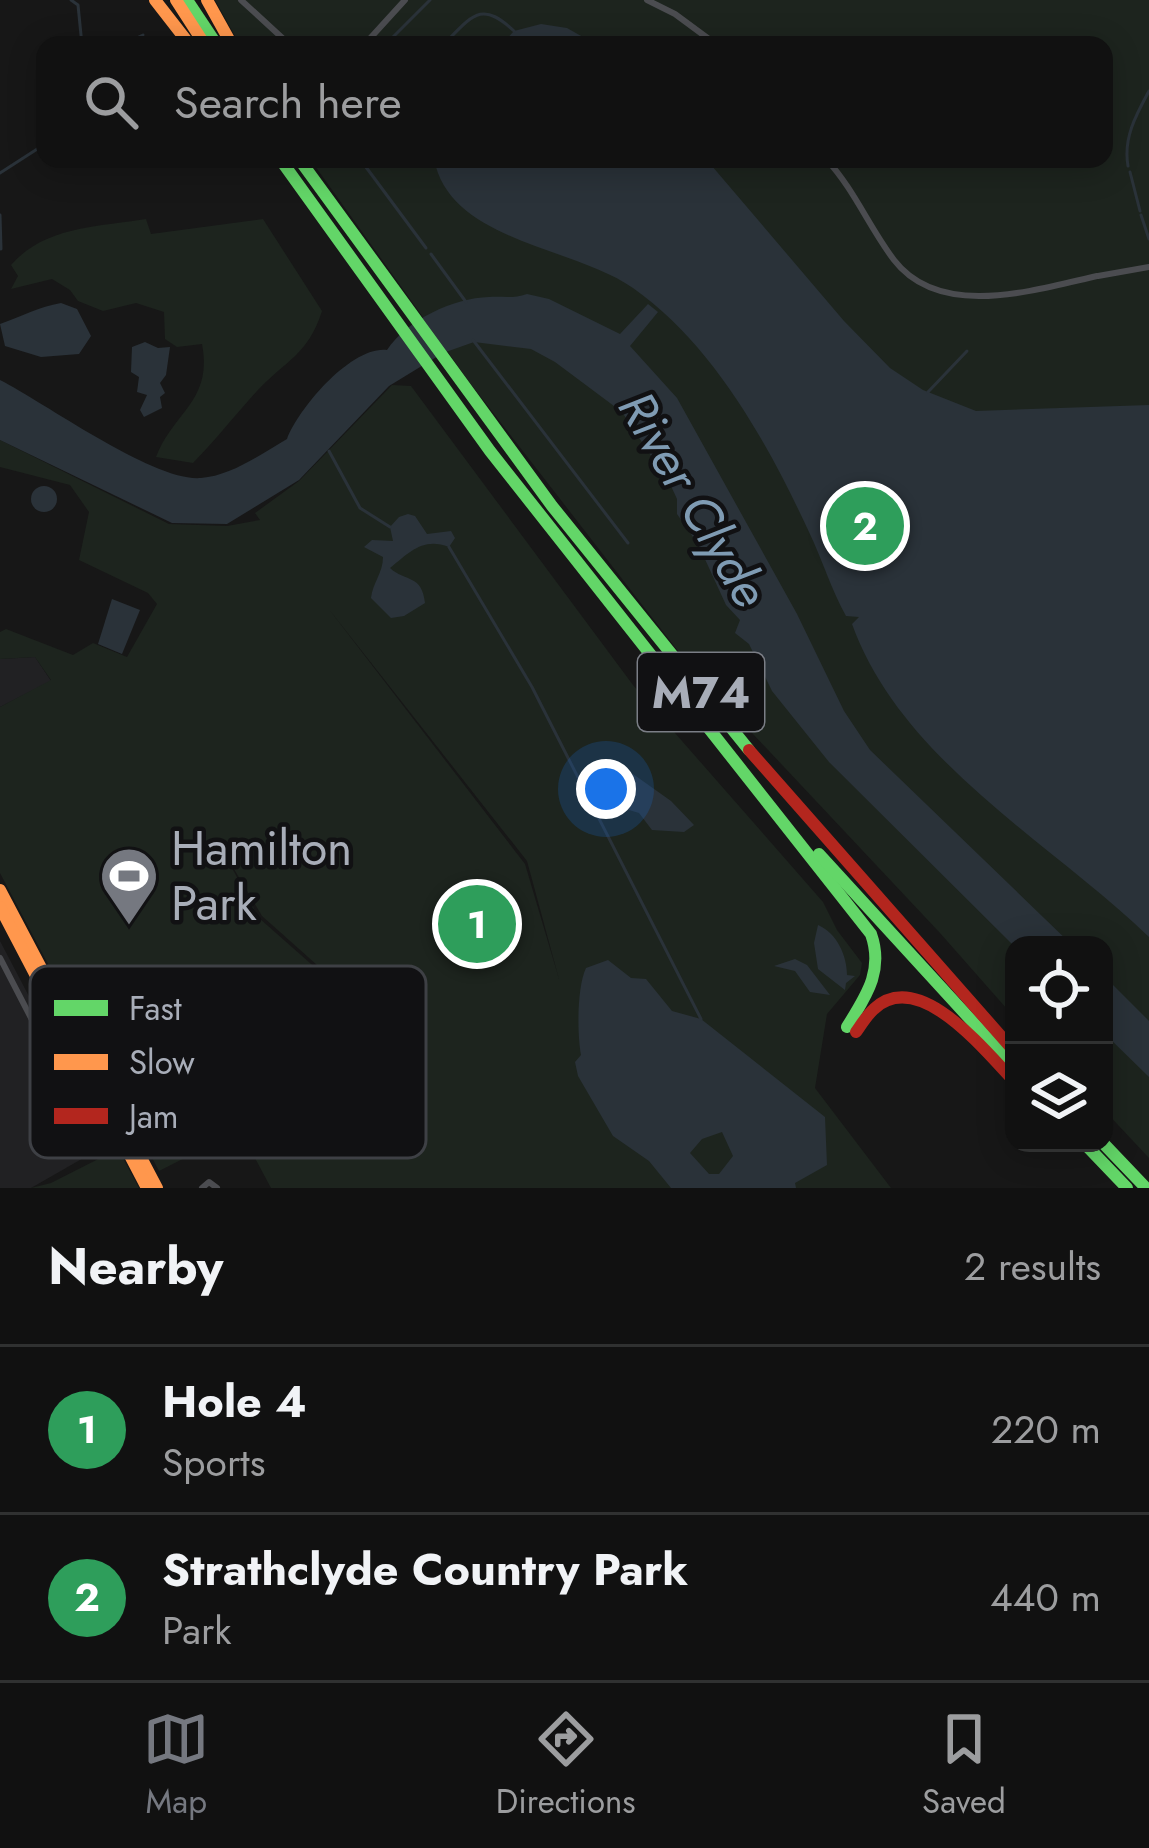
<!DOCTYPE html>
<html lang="en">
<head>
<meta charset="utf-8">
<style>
	body { margin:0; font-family:Jost,sans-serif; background:#1a1a1a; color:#f1f3f6 }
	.controls { position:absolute; right:36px; bottom:36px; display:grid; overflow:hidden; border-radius:24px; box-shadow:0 6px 30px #0003 }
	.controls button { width:108px; height:108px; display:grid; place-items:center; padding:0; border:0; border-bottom:3px solid #303131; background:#111; color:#f1f3f6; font:60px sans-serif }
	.you { position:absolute; left:606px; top:789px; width:42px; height:42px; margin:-30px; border:9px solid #fff; border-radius:50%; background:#1a73e8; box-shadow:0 0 0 18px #1a73e833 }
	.badge { display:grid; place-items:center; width:78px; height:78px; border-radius:50%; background:#757880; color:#fff; font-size:39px; font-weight:700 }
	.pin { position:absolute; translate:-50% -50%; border:6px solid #fff; box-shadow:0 3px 12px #0006 }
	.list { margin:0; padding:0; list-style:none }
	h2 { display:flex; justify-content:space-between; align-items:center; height:156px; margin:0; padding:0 48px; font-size:51px }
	h2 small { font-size:39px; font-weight:400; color:#9c9d9f }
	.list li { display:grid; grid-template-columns:78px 1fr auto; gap:36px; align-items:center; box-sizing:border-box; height:168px; padding:0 48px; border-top:3px solid #303131 }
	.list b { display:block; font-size:45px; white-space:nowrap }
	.list p { margin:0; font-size:39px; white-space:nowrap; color:#9c9d9f }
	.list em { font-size:39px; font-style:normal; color:#9c9d9f }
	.icon { flex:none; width:66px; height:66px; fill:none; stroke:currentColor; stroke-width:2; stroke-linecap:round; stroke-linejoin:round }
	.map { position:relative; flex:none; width:1149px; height:1188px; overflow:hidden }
	.search { position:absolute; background:#111; box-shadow:0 6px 30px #0003; left:36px; right:36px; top:36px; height:132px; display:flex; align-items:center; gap:30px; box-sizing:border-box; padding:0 42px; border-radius:24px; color:#9c9d9f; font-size:45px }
	.sheet { height:492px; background:#111 }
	nav { display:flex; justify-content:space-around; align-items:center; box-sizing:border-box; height:168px; border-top:3px solid #303131; background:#111; font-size:33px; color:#9c9d9f }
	nav a { display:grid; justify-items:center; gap:6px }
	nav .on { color:#757880 }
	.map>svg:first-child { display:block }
</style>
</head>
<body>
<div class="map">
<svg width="1149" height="1188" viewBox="0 0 1149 1188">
	<rect width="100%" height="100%" fill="#171717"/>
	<g fill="#212123">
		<polygon points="35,657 51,681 0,707 0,659"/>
		<polygon points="0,941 88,1109 96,1107 113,1141 31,1188 0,1188"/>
	</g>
	<g fill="#1d241e" fill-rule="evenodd">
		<polygon points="215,0 1149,0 1149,1158 1104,1110 1104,945 1014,945 1014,1017 940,933 692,669 470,383 310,159 1104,159 1104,45 240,45"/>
		<path d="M146,219L151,234L263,219L322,311C308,355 286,360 257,391C235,415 216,440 193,463L156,457C173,412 213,401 202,344L177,347L165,339L164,312L136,303L103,311L78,301L70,290L52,279L11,289L18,276L11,265C45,226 98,227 146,219Z"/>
		<path d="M392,385L411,386L633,685L823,902L837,930L862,963L860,975L827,1014L815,1088L891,1188H271L240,1130L159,1171L127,1110L191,1080L207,1114L232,1099L202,1030L105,1072L0,873V707L51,680L35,657L0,659V632L6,629L73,655L93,643L127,657L157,604L148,593L79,560L89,512L70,485L0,467V440L169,524L227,526L260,520L255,513L299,481ZM328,608L527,861L559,979L525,864ZM219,844L262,916L354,998L423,1030L425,1098L405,1105L421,1097L419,1031L353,1001L259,918Z"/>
		<polygon points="118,1149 139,1188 31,1188 51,1183"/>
	</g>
	<g fill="#2a3239" fill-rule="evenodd">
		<polygon points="541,24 567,28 597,45 501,45 514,31"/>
		<path d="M434,159H706L844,321L890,368L923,390L976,411L1149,405V937C1050,842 901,760 852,624L859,617L846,616C831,589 822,559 809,532C768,444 714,345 633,288C573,246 450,242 434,159Z"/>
		<path d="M527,294L549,299L620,334L648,304L658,312L630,346L677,398L797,614L844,711L870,750L1072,945L1014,946L829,762L772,691L749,644L735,633L740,620L726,605L698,544L677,514V499L671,486L622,412L555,362L531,349L474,342L443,353L389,386L299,480L227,524L172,523L0,440V380C47,404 154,482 201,478C231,476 261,454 287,439C299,408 351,346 387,350C407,320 453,298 489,297C503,296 513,299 527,294Z"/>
		<path d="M61,303L77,309L91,336L79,354L41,357L5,346L0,324C22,316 39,307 61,303Z"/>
		<polygon points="145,342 158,348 170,347 166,375 160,383 165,393 160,397 162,408 144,417 140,410 147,395 137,392 139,377 131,372 132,347"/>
		<circle cx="44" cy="499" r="13"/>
		<path d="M408,514L415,516L427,534L451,531L455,538L449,547C423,537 410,552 390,568C405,582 422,574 425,603L404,616L391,618L371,598C373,582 383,573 383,557L364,547L372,540L393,541L390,527L399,517Z"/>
		<polygon points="112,599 140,610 122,654 98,644"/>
		<path d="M600,773L608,778L633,774L671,801L694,825L684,832L652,830L639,813L619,807L621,796C604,797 603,793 596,780Z"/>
		<path d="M818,925C837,933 847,956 847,975L855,976L846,983L845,990L818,969L814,943Z"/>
		<polygon points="795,959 807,965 830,995 810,992 795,971 774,966"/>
		<path d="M608,960L631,978L646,979L672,1011L701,1019L825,1117L827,1165L795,1183L796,1188H671L649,1161L613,1136L578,1076L575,1062L581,1055C577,1033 577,987 586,968ZM722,1132L733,1156L719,1174H709L690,1153L702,1139Z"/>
		<polygon points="1104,976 1149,1021 1149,1077 1104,1033"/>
	</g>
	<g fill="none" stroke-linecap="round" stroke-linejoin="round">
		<g stroke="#2a3239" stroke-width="3">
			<polyline points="71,0 78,5 82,45"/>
			<polyline points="122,45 143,35"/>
			<polyline points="385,45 430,0"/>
			<path d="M443,45C473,15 481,0 514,31"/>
			<polyline points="360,159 426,248"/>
			<path d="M1128,166C1123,138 1136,115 1149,91"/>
			<polyline points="1130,172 1140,211"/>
			<polyline points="0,173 45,144"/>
			<polyline points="0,215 1,249"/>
			<polyline points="1141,215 1149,239"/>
			<polyline points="431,254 466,302"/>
			<polyline points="473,340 628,543"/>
			<polyline points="928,392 967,351"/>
			<polyline points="329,451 360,508 390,527"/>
			<polyline points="449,547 532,687 701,1019"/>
		</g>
		<g stroke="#4b4c50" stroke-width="6">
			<polyline points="241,0 290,45"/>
			<polyline points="647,0 675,14 717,45"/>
			<polyline points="364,45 405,0"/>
			<path d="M826,159C854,189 869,227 894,260C940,320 1035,290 1097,276"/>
			<polyline points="1098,276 1149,267"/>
			<polyline points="0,958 77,1107 99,1097"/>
			<polyline points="202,1188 209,1182 217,1188"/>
		</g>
		<g stroke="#63d668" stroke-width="12">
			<polyline points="187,0 217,45"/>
			<path d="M280,159L490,451L871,934C884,971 866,996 847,1027"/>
			<polyline points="299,159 552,506 749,750"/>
			<polyline points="819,854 1014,1067"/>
			<polyline points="1084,1143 1127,1188"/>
			<polyline points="1103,1143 1146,1188"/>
		</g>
		<g stroke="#ff974d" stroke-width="12">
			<polyline points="155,0 190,45"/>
			<polyline points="176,0 205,45"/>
			<polyline points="207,0 232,45"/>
			<polyline points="0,890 157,1188"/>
			<polyline points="0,907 147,1188"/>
		</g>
		<g stroke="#b3261e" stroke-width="12">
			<polyline points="749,750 1014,1051"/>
			<path d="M856,1032C861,1025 867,1015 874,1009C919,967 985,1051 1014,1081"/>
		</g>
	</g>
	<defs>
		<symbol id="stadium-pin" viewBox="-11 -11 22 30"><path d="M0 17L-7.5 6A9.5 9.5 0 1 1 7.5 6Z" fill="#757880" stroke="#111113"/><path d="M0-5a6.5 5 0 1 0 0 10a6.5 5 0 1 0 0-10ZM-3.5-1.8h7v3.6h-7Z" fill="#fff"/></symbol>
	</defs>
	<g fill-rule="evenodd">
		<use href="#stadium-pin" x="96" y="843" width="66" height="90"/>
	</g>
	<g text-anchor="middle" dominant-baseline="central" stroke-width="9" stroke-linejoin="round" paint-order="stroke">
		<rect fill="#111113" stroke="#7b7e86" stroke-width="3" x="638" y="653" width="126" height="78" rx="9"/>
		<g font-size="45" font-weight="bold" fill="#a8adb8">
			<text x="701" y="692">M74</text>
		</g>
		<g font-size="48" fill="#a8adb8" stroke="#111113" text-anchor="start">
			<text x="171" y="848">Hamilton<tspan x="171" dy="55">Park</tspan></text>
		</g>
		<g font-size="51" font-style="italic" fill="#7f9bb3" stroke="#111113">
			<text transform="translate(694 499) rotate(59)">River Clyde</text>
		</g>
	</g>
	<rect x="30" y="966" width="396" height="192" rx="18" fill="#111113" stroke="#3e4045" stroke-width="3"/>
	<rect x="54" y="1000" width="54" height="16" fill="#63d668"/>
	<rect x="54" y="1054" width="54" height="16" fill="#ff974d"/>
	<rect x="54" y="1108" width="54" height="16" fill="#b3261e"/>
	<g font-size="33" fill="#a8adb8">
		<text x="129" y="1020">Fast</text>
		<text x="129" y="1074">Slow</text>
		<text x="129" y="1128">Jam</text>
	</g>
</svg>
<div class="controls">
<button><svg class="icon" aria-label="locate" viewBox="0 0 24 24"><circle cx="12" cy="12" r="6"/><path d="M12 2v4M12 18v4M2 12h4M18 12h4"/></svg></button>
<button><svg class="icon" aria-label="layers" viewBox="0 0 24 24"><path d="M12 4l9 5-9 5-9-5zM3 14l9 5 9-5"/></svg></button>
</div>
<div class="you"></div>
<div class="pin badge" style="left:477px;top:924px;background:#2e9e5b">1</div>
<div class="pin badge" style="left:865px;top:526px;background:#2e9e5b">2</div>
<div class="search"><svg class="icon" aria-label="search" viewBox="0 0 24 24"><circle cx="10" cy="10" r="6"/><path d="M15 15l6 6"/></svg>Search here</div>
</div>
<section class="sheet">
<h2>Nearby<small>2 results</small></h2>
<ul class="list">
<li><span class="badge" style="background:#2e9e5b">1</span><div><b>Hole 4</b><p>Sports</p></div><em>220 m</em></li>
<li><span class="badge" style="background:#2e9e5b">2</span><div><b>Strathclyde Country Park</b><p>Park</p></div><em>440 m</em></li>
</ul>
</section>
<nav>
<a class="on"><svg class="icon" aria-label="map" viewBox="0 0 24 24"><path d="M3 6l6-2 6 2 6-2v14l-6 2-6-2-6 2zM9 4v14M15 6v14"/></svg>Map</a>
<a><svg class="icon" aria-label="directions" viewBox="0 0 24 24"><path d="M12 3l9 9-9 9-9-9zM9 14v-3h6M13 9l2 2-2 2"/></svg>Directions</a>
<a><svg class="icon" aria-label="saved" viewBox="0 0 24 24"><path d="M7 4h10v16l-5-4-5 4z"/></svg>Saved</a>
</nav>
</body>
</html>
